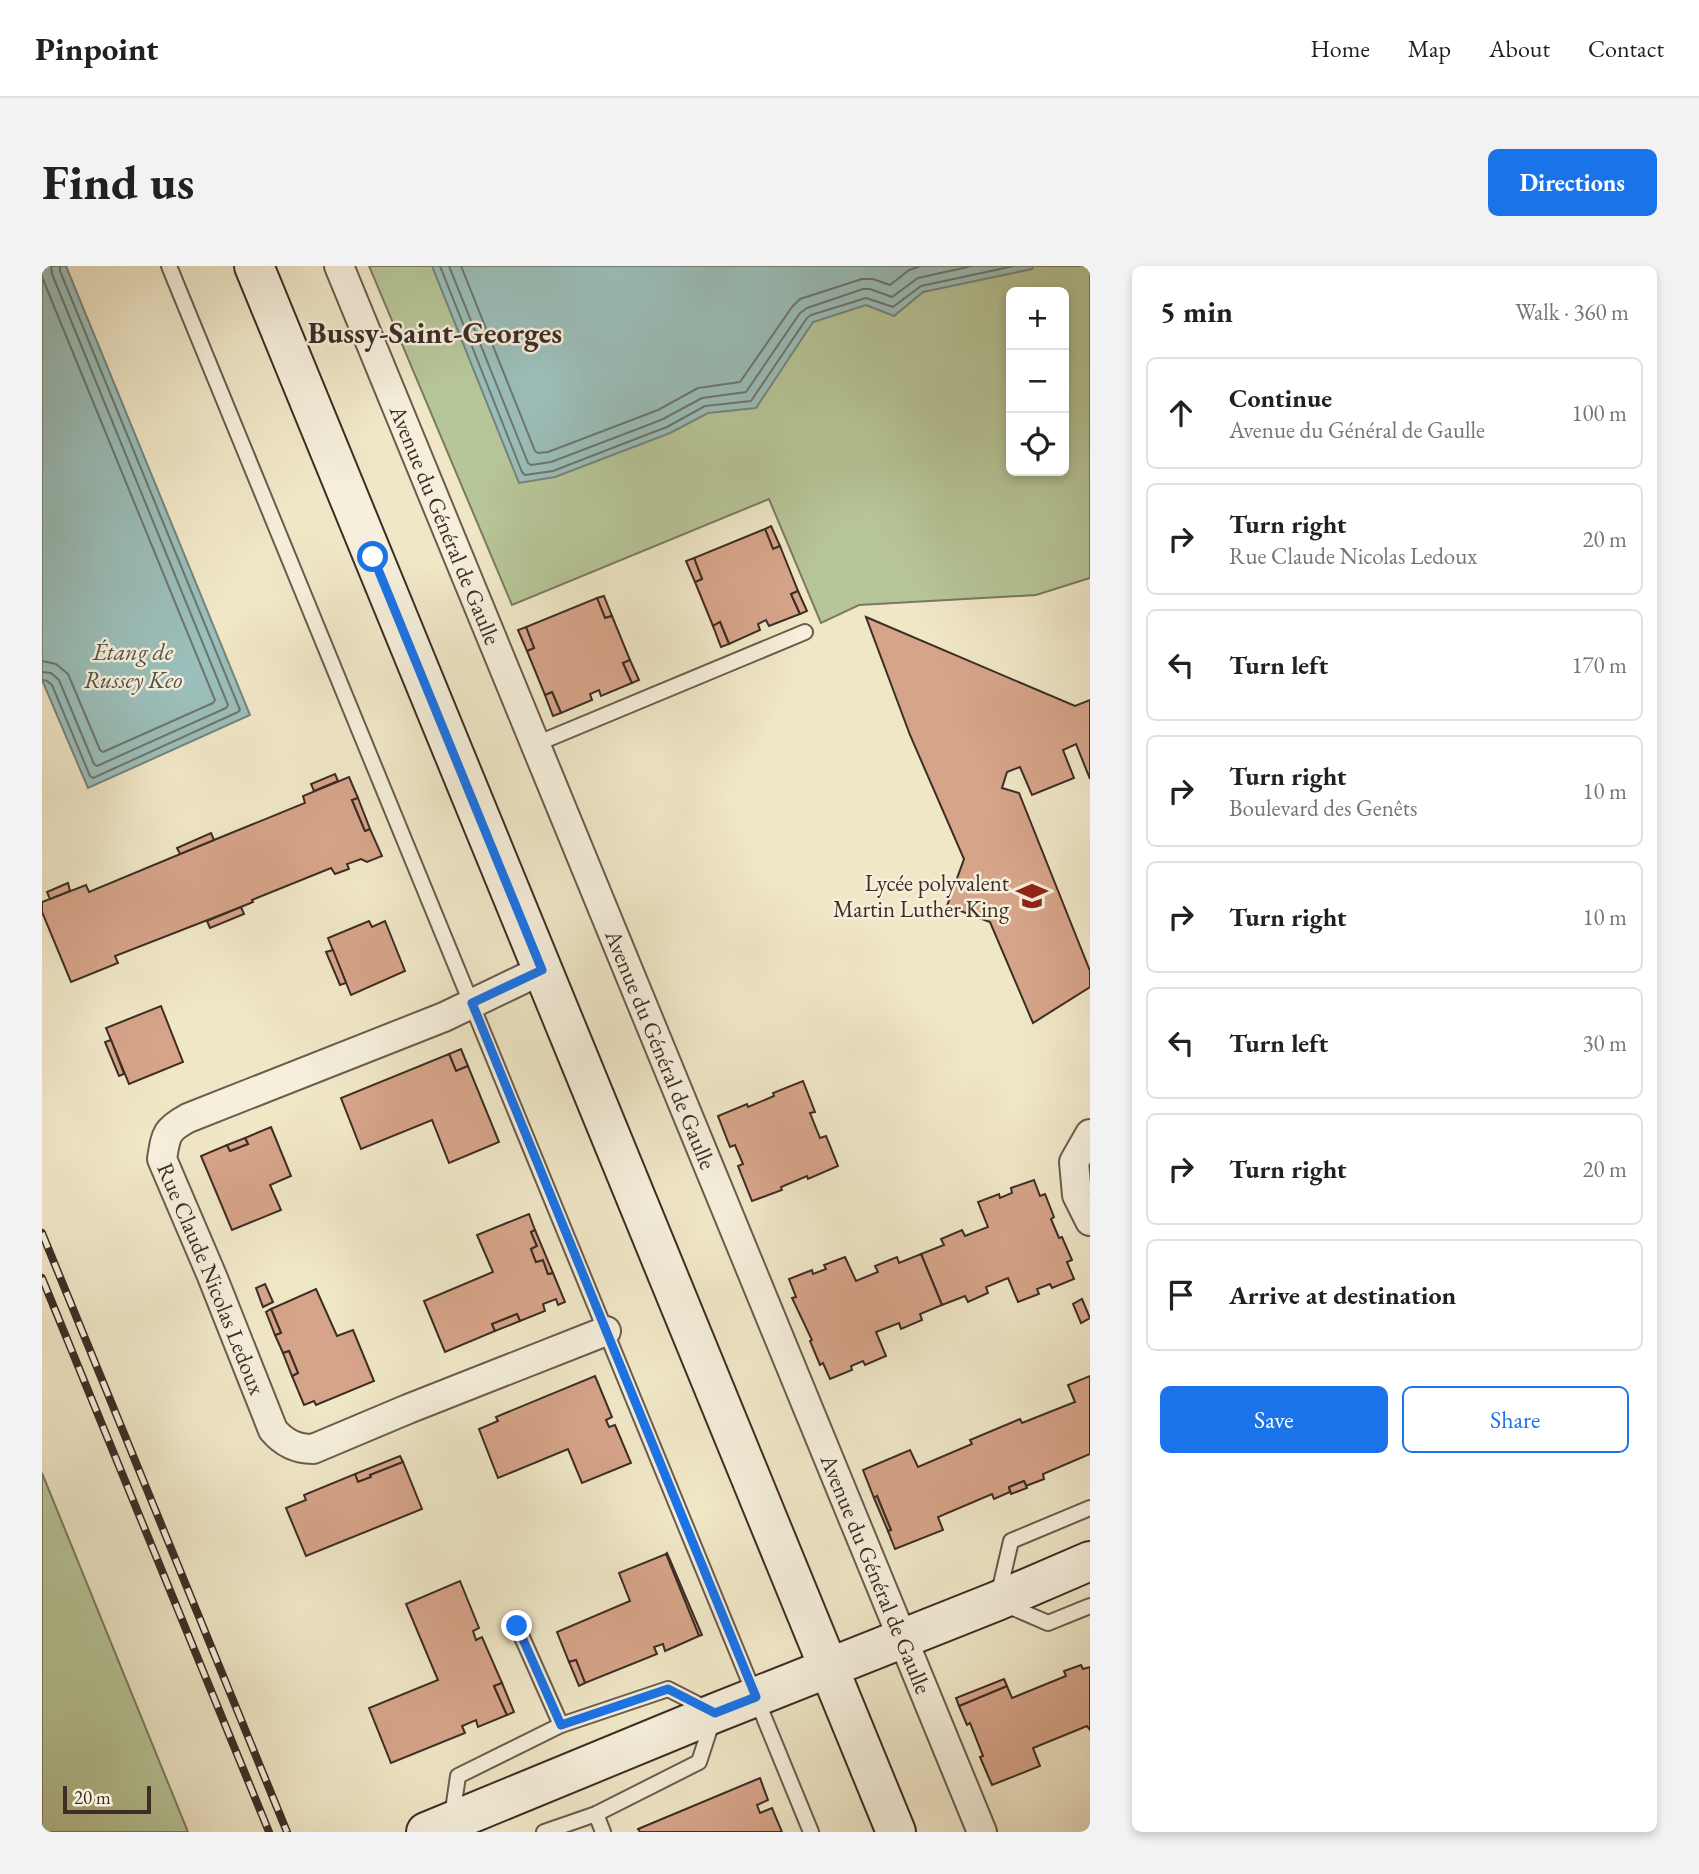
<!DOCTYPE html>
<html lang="en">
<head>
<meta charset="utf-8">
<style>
	body { margin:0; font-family:"EB Garamond",serif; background:#f2f2f2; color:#202124 }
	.controls { position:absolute; right:21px; top:21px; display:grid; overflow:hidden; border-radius:10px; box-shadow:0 4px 10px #0003 }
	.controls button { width:63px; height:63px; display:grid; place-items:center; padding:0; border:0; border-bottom:2px solid #e0e0e0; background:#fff; color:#202124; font:35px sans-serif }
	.scale { position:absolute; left:21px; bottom:18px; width:88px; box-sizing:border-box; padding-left:7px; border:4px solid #3d2d26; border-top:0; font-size:19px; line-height:24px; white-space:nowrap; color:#3d2d26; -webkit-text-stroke:5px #f5efdb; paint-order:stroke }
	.stop { position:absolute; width:21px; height:21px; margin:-16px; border:5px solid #1a73e8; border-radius:50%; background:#fff }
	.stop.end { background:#1a73e8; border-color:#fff; box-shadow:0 2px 7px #0008 }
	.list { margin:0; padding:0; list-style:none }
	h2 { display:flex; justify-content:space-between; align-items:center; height:91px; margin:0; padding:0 28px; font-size:30px }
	h2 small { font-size:23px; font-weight:400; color:#757577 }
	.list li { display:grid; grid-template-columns:46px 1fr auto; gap:21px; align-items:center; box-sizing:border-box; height:112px; margin:0 14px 14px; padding:0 14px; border:2px solid #e0e0e0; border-radius:10px }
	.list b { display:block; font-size:26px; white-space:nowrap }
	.list p { margin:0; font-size:23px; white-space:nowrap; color:#757577 }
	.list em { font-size:23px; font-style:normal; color:#757577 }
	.actions { display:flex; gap:14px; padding:21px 28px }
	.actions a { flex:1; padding:16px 0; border:2px solid #1a73e8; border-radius:10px; text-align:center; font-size:24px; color:#1a73e8 }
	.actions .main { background:#1a73e8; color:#fff }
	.icon { flex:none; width:38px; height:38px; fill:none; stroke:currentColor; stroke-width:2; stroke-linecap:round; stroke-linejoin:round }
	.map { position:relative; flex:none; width:1048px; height:1566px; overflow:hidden; border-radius:10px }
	header { display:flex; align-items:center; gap:42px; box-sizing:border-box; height:98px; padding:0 35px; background:#fff; border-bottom:2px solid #e0e0e0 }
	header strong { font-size:33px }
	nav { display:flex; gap:38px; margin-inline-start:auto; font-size:24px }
	.intro { display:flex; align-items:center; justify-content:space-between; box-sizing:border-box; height:168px; padding:0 42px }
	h1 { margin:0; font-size:49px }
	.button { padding:18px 32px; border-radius:10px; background:#1a73e8; color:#fff; font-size:24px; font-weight:700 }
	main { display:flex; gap:42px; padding:0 42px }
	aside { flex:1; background:#fff; border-radius:10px; box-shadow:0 4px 10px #0003 }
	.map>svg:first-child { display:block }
</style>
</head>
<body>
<header>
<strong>Pinpoint</strong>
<nav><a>Home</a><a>Map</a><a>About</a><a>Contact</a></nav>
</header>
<div class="intro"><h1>Find us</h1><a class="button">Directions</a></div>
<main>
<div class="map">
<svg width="1048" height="1566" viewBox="0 0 1048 1566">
	<rect width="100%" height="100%" fill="#f0e7c7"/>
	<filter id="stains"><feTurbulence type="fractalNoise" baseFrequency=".00286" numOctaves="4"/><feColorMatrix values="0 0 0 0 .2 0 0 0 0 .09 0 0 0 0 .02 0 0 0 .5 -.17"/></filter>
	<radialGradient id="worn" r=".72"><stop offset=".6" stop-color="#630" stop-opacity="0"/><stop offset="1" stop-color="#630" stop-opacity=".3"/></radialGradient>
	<g fill="#b7c698" stroke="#7a7a5f" stroke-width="2" fill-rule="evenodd">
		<path d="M327,0H1048V312L994,329L817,339L779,357L727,233L470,339ZM969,26H1022V205H969Z"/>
		<polygon points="0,1207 146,1566 0,1566"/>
	</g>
	<g fill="#9bbfba" stroke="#75857f" stroke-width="2">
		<polygon points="0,0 24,0 208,449 46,522 0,414"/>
		<polygon points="390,0 992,0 990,3 881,26 852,50 824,39 771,56 714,142 666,147 628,167 513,211 477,217"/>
	</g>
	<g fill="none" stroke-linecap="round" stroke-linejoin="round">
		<g stroke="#6c7670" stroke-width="2">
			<polyline points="398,0 480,206 483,209 511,205 609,167 625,161 663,140 709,135 765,52 769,49 824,32 851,41 879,20 972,0"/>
			<polyline points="407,0 486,197 489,199 509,196 606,159 621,153 660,132 704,126 758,47 765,42 821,23 828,23 850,31 876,12 930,0"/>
			<polyline points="419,0 493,185 496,187 506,186 616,144 656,122 698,116 750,41 758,33 820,13 831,13 848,19 867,4 879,0"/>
			<polyline points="0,11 173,434 171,437 61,486 58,484 26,408 14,398 0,395"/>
			<polyline points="0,406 9,407 17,414 52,498 55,500 184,442 186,439 10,8 9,0"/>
			<polyline points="0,414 5,415 10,419 48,510 51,512 196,446 198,444 18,5 18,0"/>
		</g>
	</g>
	<g fill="#d6a489" stroke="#3d2d26" stroke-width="2">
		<polygon points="729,260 738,280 731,283 723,263"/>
		<polygon points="723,263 731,283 738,280 756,325 749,328 758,348 727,360 724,354 716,358 718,364 687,378 678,356 671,360 653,316 660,313 652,292"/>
		<polygon points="652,292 660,313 653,316 644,295"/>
		<polygon points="756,325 765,345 758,348 749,328"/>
		<polygon points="562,330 570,350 563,352 555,332"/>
		<polygon points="555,332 563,352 570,350 588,394 581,397 590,417 559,430 557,424 548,428 550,434 519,447 510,426 503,429 485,385 492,382 484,361"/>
		<polygon points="824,351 1033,440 1048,434 1048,513 1034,478 1021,484 1032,512 990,529 978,501 965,506 960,522 977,527 1048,705 1048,721 991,757 948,656 905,640 922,593 868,469"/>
		<polygon points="678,356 687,378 679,381 671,360"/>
		<polygon points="484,361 492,382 485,385 476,364"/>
		<polygon points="588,394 597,414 590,417 581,397"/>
		<polygon points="510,426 519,447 511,450 503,429"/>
		<polygon points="293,508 296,515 272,525 269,518"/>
		<polygon points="307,511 316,532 310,534 323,565 328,563 340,590 325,596 319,593 305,598 307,603 293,608 289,602 210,634 211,636 199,641 73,690 76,697 29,716 0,646 0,636 44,619 47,626 172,574 263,537 261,530"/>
		<polygon points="316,532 328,563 323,565 310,534"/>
		<polygon points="169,567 172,574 138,588 135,582"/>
		<polygon points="26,617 28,625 8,633 5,626"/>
		<polygon points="199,641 202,648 168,662 165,655"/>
		<polygon points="327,655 330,661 343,655 363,705 309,729 286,672"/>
		<polygon points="291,684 304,717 298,719 284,686"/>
		<polygon points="119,740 141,796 87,818 64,762"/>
		<polygon points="69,774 82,808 77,810 63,776"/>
		<polygon points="419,783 426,800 414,805 407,788"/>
		<polygon points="407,788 414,805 426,800 457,876 407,897 390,854 319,883 299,832"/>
		<polygon points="761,815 773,846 768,847 778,872 784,870 796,900 766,913 765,910 739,921 740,924 710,935 696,900 701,898 693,879 688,881 676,850 705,838 706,841 732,830 731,827"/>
		<polygon points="229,861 249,910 228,919 239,944 190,964 159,890 185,879 188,885 206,878 203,872"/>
		<polygon points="203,872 206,878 188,885 185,879"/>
		<polygon points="992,914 998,930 1003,928 1012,951 1009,953 1017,972 1020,971 1030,994 1025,996 1032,1013 1010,1022 1008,1018 995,1023 997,1028 976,1036 966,1012 944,1021 946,1027 926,1036 923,1030 900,1039 879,988 902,979 899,973 920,964 923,970 946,961 936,936 957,928 958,932 970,927 969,922"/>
		<polygon points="487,948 493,964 489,966 495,980 489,983 494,996 501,994 506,1008 511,1007 523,1036 516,1039 514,1033 501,1038 503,1045 478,1055 475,1048 450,1058 453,1065 403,1086 382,1035 451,1006 435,969"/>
		<polygon points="493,964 511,1007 506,1008 501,994 494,996 489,983 495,980 489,966"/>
		<polygon points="879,988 900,1039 878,1048 880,1054 859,1063 857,1057 834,1066 844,1090 823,1099 821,1095 809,1100 810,1104 788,1113 781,1097 778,1099 768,1075 770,1074 750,1032 754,1031 747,1013 770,1004 771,1008 784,1003 782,999 803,991 814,1015 836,1006 833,1000 855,991 857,997"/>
		<polygon points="223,1018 231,1036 221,1041 214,1022"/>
		<polygon points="274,1023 295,1070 311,1064 332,1115 274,1139 272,1135 262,1139 250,1110 256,1107 247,1085 241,1087 233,1069 239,1067 229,1043"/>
		<polygon points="1040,1033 1048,1052 1039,1057 1031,1038"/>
		<polygon points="229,1043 239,1067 233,1069 224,1046"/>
		<polygon points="475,1048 478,1055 453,1065 450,1058"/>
		<polygon points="247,1085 256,1107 250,1110 241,1087"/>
		<polygon points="553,1110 570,1151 564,1154 567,1161 573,1159 589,1197 540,1217 526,1183 456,1212 437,1163 456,1155 454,1151"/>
		<polygon points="1048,1110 1048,1188 1001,1208 1002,1213 984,1220 982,1215 967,1221 968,1226 952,1233 950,1228 896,1251 901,1264 853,1283 846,1265 849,1264 835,1230 832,1232 821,1204 868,1184 876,1201 930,1178 928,1174 978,1153 980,1157 1033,1136 1026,1119"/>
		<polygon points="358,1190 361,1196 328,1209 329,1211 316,1216 313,1208"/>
		<polygon points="361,1196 380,1243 264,1290 244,1242 264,1234 262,1229 313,1208 316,1216 329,1211 328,1209"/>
		<polygon points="982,1215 985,1222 969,1228 967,1221"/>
		<polygon points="835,1230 849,1264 846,1265 832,1232"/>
		<polygon points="625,1287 660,1369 657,1370 624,1288"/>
		<polygon points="624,1288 657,1370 623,1385 621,1378 612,1381 615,1388 543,1417 534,1394 527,1396 515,1366 588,1335 577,1307"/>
		<polygon points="418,1315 437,1362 431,1365 434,1374 440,1371 460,1417 452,1420 465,1449 436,1461 434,1454 420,1460 423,1467 349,1497 327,1442 396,1414 364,1338"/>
		<polygon points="534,1394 543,1417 537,1420 527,1396"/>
		<polygon points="1039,1399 1041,1403 1048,1401 1048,1464 1045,1460 991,1482 998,1500 950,1519 938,1491 941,1490 928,1457 925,1459 917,1440 965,1420 970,1432 1024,1410 1022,1405"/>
		<polygon points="962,1413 965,1420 917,1440 914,1432"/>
		<polygon points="460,1417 472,1446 465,1449 452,1420"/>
		<polygon points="718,1512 726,1534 715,1539 718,1547 730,1542 740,1566 598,1566 596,1563"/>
	</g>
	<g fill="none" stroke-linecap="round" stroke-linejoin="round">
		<defs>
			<g id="lane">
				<polyline points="127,0 769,1566"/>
				<polyline points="494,478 763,366"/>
				<polyline points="1048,1242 969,1275 955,1335 1006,1357 1048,1340"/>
				<polyline points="475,1360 519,1459"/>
				<polyline points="554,1548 561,1566"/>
				<polyline points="410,1551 416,1510 519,1459 626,1423 673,1447 657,1496 554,1548 502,1566"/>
			</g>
			<g id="street">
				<path id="s1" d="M297,0L940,1566"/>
				<path id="s2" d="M500,704L402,751L146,852C124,864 124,868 120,893L170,1010L231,1164C242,1177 254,1183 271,1183L366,1143L564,1065"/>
				<polyline points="1048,868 1032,896 1035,929 1048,955"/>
			</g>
			<g id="secondary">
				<polyline points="212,0 854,1566"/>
				<polyline points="384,1566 673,1447 955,1335 1048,1295"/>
			</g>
		</defs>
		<use href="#lane" stroke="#6a5c4e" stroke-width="18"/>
		<use href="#street" stroke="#6a5c4e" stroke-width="32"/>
		<use href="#secondary" stroke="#3d2d26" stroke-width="42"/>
		<use href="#lane" stroke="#f5efdb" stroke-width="14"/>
		<use href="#street" stroke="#f5efdb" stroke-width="28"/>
		<use href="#secondary" stroke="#f5efdb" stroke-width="38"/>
		<defs>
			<g id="rail">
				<polyline points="0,967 245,1566"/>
				<polyline points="0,1012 227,1566"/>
			</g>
		</defs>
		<use href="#rail" stroke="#3d2d26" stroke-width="8"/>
		<use href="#rail" stroke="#f5efdb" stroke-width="5" stroke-dasharray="16" stroke-linecap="butt"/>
	</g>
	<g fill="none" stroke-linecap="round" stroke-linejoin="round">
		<polyline stroke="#1a73e8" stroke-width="9" points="331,291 500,704 430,737 714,1431 673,1447 626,1423 519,1459 475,1360"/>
	</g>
	<defs>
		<symbol id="school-bare" viewBox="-9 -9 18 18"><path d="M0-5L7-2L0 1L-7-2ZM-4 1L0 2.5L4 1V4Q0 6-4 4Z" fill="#8f2418" stroke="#f5efdb" stroke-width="2.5" paint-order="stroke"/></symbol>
	</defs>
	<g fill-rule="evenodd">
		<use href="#school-bare" x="968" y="608" width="44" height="44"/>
	</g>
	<g text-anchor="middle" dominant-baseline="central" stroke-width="5" stroke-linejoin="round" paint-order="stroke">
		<g font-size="23" fill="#3d2d26" stroke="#f5efdb">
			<text stroke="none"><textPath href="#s1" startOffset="280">Avenue du Général de Gaulle</textPath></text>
			<text stroke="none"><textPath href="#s1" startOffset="847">Avenue du Général de Gaulle</textPath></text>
			<text stroke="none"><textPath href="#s2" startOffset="565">Rue Claude Nicolas Ledoux</textPath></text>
			<text stroke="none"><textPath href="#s1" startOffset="1414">Avenue du Général de Gaulle</textPath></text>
		</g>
		<g font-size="23" fill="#3d2d26" stroke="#f5efdb" text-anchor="end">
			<text x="967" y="617">Lycée polyvalent<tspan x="967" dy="26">Martin Luther King</tspan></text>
		</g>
		<g font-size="24" font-style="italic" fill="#54524b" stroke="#f5efdb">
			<text x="91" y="385">Étang de<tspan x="91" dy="28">Russey Keo</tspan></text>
		</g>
		<g font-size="30" font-weight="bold" fill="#3d2d26" stroke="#f5efdb">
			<text x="393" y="66">Bussy-Saint-Georges</text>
		</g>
	</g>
	<rect width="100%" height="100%" filter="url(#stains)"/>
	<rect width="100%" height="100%" fill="url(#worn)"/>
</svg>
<div class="controls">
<button>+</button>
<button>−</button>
<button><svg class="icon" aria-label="locate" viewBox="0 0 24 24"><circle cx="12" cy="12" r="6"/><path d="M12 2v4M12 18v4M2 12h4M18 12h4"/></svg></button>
</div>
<div class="scale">20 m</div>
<div class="stop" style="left:331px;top:291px"></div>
<div class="stop end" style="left:475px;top:1360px"></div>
</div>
<aside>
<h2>5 min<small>Walk · 360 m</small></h2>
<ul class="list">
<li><svg class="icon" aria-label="ahead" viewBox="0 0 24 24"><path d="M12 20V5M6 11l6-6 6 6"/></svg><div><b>Continue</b><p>Avenue du Général de Gaulle</p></div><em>100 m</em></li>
<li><svg class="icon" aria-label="right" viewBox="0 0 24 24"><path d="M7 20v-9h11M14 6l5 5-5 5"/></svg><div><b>Turn right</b><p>Rue Claude Nicolas Ledoux</p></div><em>20 m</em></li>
<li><svg class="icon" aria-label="left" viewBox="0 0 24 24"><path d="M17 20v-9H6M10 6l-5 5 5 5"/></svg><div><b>Turn left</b></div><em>170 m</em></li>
<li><svg class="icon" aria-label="right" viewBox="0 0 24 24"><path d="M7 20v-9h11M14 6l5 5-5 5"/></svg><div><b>Turn right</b><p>Boulevard des Genêts</p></div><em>10 m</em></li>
<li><svg class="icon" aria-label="right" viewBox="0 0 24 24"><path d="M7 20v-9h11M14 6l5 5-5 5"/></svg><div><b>Turn right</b></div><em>10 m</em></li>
<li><svg class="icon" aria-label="left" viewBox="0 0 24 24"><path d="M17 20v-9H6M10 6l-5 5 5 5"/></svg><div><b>Turn left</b></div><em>30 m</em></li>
<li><svg class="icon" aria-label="right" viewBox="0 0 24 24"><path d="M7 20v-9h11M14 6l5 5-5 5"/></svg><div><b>Turn right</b></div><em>20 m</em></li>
<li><svg class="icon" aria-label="arrive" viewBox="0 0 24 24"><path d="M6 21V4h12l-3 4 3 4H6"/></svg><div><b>Arrive at destination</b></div></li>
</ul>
<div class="actions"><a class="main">Save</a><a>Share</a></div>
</aside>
</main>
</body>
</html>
